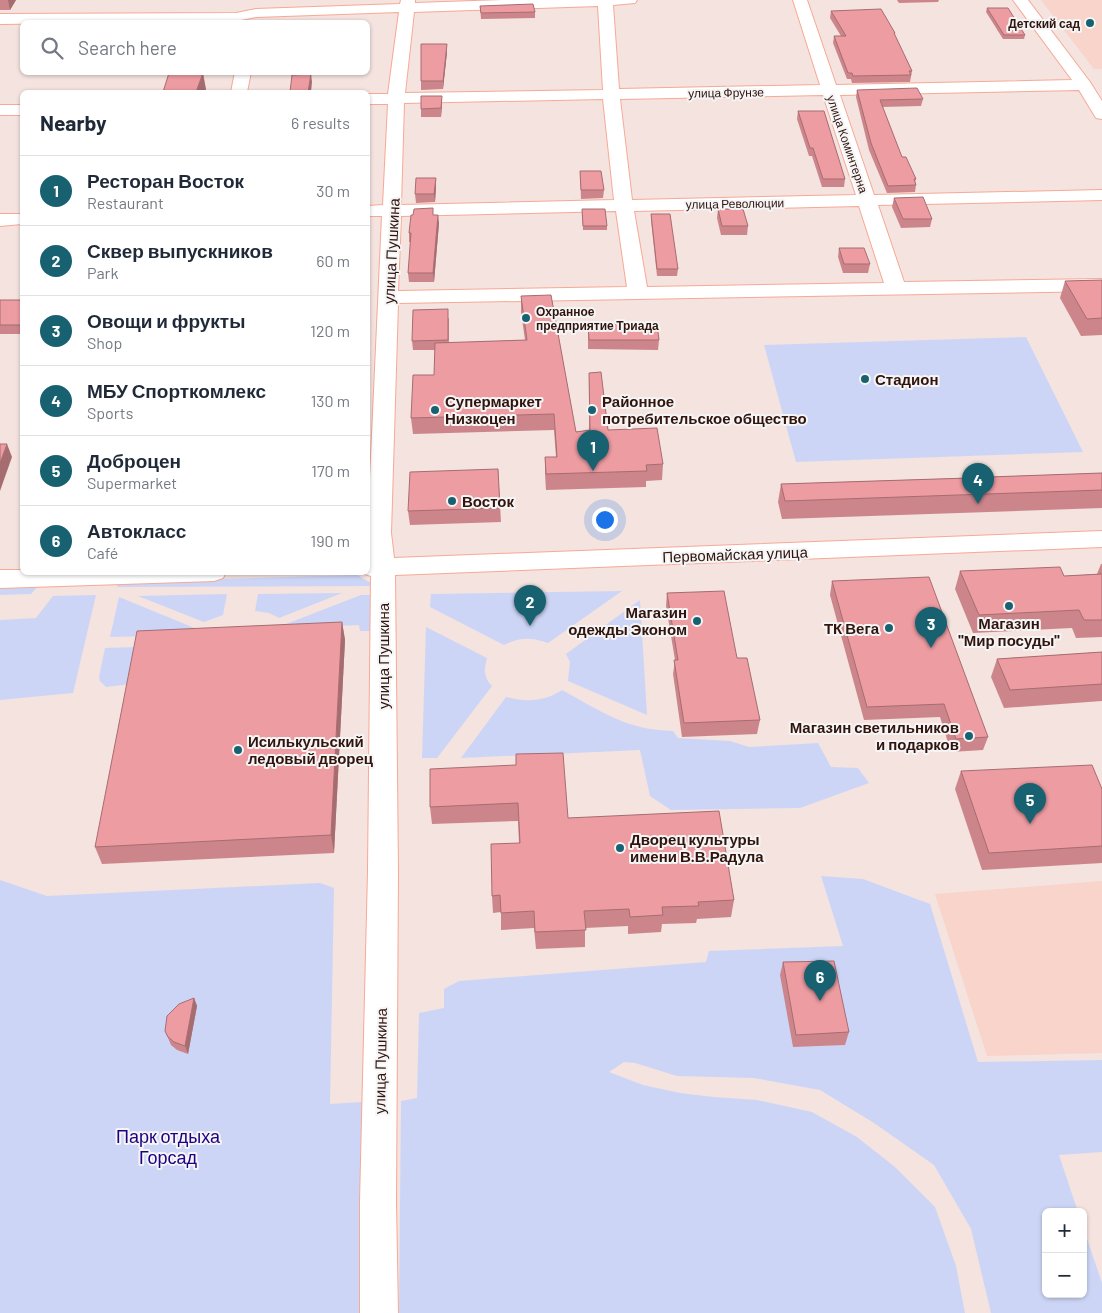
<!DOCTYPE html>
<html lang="en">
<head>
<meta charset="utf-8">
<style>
	body { margin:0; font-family:Barlow,sans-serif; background:#f6f6f7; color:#1f2937 }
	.controls { position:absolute; right:15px; bottom:15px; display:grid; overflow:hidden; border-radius:8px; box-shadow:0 1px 4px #0004 }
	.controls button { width:45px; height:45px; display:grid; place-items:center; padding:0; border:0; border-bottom:1px solid #e0e1e3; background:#fff; color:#1f2937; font:25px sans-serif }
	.you { position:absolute; left:604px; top:519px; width:18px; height:18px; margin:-12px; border:4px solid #fff; border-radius:50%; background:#1a73e8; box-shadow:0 0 0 8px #1a73e833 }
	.badge { display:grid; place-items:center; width:32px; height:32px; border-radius:50%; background:#186170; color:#fff; font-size:16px; font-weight:700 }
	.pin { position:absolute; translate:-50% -41px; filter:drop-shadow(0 1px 2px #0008) }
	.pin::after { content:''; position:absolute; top:26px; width:18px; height:15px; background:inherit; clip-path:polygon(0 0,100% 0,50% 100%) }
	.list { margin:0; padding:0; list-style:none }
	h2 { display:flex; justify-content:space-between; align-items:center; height:65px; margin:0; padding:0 20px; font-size:21px }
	h2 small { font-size:16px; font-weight:400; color:#747a83 }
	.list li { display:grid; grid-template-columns:32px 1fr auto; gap:15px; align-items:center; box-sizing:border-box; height:70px; padding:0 20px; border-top:1px solid #e0e1e3 }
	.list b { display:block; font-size:19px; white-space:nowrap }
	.list p { margin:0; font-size:16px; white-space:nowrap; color:#747a83 }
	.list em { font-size:16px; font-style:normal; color:#747a83 }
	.icon { flex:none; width:28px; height:28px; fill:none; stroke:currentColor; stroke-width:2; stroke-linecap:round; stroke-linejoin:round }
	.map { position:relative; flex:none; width:1102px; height:1313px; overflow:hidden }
	.search { position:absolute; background:#fff; box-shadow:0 1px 4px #0004; left:20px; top:20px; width:350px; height:55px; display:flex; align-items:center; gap:12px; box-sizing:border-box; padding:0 18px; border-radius:8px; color:#747a83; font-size:19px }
	.panel { position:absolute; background:#fff; box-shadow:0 1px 4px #0004; left:20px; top:90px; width:350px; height:485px; border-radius:8px }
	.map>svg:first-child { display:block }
</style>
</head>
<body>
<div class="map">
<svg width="1102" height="1313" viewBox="0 0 1102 1313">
	<rect width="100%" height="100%" fill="#f4e3df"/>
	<g fill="#f8d4cb">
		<polygon points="1041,0 1102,0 1102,69 1094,69"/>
		<polygon points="1102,881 1102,1053 987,1056 935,894"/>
	</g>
	<g fill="#cdd5f6">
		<polygon points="1026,337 1083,452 796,462 764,345"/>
		<polygon points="357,575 371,583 372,586 117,587 118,582"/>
		<polygon points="41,583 31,594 0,595 0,586"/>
		<path d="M622,591L548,643C531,637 520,637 504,645L430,607L431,594Z"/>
		<polygon points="342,593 279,618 269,613 255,611 258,594"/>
		<polygon points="227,594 223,615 204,622 138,596"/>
		<polygon points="96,595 73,693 0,700 0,620 36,618 53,596"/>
		<polygon points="361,595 373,595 374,631 360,631 359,625 287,628 286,624"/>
		<polygon points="119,597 197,629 194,635 110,637"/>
		<polygon points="640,600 647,715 568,681 570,662 566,654"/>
		<path d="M426,627L487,658C484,669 483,677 492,686L437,758H422Z"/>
		<polygon points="138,647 131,684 106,687 100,681 99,677 105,648"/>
		<path d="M562,690C601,711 626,730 673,731L678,738L730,741L749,747L818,743L831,767L858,768L869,783L800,808L671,810L650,796L640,750L461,758L506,697C526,702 544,702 562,690Z"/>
		<polygon points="821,876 863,879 930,904 978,1062 1102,1060 1102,1152 1059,1155 1078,1212 1046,1212 1046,1294 1083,1294 1083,1227 1102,1283 1102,1313 991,1313 971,1229 934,1165 874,1123 820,1090 754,1078 677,1076 635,1063 624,1062 609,1072 643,1085 680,1093 714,1097 757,1100 812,1112 857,1137 895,1167 935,1207 956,1266 965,1313 399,1313 401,1101 417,1098 419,1013 444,1008 444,989 459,981 706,962 709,951 843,946"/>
		<polygon points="0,880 47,896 320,883 334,888 330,1104 362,1102 361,1313 0,1313"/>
	</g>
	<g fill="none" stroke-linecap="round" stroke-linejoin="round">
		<defs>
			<g id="minor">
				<path d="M401,0H415V3L503,0H637L635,3L613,5L619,89L820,85L793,0H807L836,85L1072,80L1013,0H1028L1090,82L1102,101V119L1096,118L1079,90L840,95L874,195L1102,190V200L878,205L904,282L1102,279V291L398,303L391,533L394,558L1102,531V547L395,575L398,871L396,1202L398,1313H360V1202L368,871L371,576L358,572H368V560L370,559L368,522L382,216H368V206L383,205L388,104H368V94H388L399,12L256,17L236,21L0,24V14L236,13L256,9L400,4ZM598,6L603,90L405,93L414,12ZM823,95L856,195L632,200L620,99ZM603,99L614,200L401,205L404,103ZM859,206L884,283L647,287L634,211ZM616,211L627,287L398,291L401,216Z"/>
				<polygon points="235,72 251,72 247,92 231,92"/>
				<rect x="0" y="105" width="22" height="10"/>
				<polygon points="0,214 22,214 22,224 0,226"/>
				<polygon points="0,570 22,570 22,572 226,572 223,578 214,581 0,588"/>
			</g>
		</defs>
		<use href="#minor" stroke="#f7a995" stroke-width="2"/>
		<use href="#minor" fill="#fff" fill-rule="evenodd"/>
	</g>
	<g fill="#cc868b">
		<polygon points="0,0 16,0 10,10 0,10"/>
		<polygon points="897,0 939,0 938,2 899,3"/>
		<polygon points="480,6 535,12 535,18 481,19"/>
		<polygon points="987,8 1025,35 1024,39 1003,39 986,12"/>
		<polygon points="831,11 895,33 895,36 912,71 910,82 852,83 851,79 847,79 833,43 834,36 841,36 830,18"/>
		<polygon points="447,52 443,89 421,90 421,81"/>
		<polygon points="857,90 923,99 921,106 882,107 902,157 916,179 915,182 916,185 915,192 887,193 869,150 856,97"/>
		<polygon points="442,104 441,117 421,117 421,109"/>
		<polygon points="798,111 845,179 844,187 822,187 812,156 809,156 797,119"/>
		<polygon points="580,171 604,190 603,198 581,199"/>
		<polygon points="436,178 436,187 435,202 416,203 415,194"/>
		<polygon points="894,198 932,219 930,227 901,228 892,207"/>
		<polygon points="582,209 607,226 607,230 583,230"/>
		<polygon points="718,209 748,226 747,235 721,235 717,218"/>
		<polygon points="651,214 678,269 677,276 657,276 651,220"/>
		<polygon points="434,215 439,223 434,282 409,282 408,273 411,242 409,242 409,233"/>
		<polygon points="839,248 870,264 868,273 843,273 838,257"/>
		<polygon points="1102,280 1102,335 1081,336 1060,298 1065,281"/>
		<polygon points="521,296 576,432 589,430 589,373 608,430 663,464 662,480 646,481 646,487 546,490 545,474 545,457 556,457 554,430 413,434 411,418 434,375 435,350 413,350 412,341 449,318 449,343 525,340 521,312"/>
		<rect x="0" y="300" width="22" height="34"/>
		<polygon points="588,324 659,340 658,350 588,349"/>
		<polygon points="498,469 501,522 410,525 408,511"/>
		<polygon points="966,470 989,477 1102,473 1102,508 782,519 778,502 781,484 964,478"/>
		<polygon points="1101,564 1102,564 1102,637 1076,638 1072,628 973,633 955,589 960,571 1064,576 1097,574"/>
		<polygon points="832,581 988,737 983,750 951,752 940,717 864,720 830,595"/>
		<polygon points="667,593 737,658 760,720 757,734 682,737 673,674 675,660 666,606"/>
		<polygon points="342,622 345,640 334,853 102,864 95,847"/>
		<polygon points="1102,652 1102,701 1004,708 991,677 997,659"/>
		<polygon points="516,765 568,818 734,900 731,917 697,919 696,923 662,924 661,932 628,934 628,926 585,928 585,947 536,949 534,928 501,930 501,912 493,913 492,896 519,843 518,821 432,824 430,807"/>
		<polygon points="961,771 1102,789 1102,863 982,870 955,789"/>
		<polygon points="783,962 849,1032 845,1045 793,1047 780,975"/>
		<polygon points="194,998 197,1006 188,1054 177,1050 171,1045 165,1031"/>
	</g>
	<g fill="#a66d71">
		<polygon points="8,0 16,0 10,10"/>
		<polygon points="447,44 447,52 443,89 443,81"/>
		<polygon points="203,73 206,89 205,92 196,92"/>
		<polygon points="311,74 312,82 311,92 308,92"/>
		<polygon points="442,96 442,104 441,117 441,108"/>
		<polygon points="436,178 436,187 435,202 434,194"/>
		<polygon points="438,215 439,223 434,282 433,273"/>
		<polygon points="7,444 12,457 0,491 0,463"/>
		<polygon points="342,622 345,640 334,853 331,835"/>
		<polygon points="194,998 197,1006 188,1054 185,1046"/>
	</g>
	<g fill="#ed9ca2" stroke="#a66d71">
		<polygon points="533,4 535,12 481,13 480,6"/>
		<polygon points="987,8 1008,8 1025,35 1004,35"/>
		<polygon points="881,9 895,33 894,33 912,71 909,71 911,75 853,76 852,73 848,73 834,36 846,36 831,11"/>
		<polygon points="421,44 447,44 443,81 421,81"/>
		<polygon points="169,73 203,73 196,92 163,92"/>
		<polygon points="311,74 308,92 290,92 292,75"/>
		<polygon points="917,88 923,99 880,100 902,157 906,157 916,179 914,179 916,185 888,186 871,143 857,90"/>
		<polygon points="421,96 442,96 441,108 421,109"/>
		<polygon points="798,111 824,111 845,179 823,179 813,148 810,148"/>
		<polygon points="580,171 601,171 604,190 581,190"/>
		<polygon points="416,178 436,178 434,194 415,194"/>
		<polygon points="923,197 932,219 903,219 894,198"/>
		<polygon points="433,208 433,215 438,215 433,273 408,273 411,233 409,233 411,215 413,215 414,209"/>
		<polygon points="582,209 605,209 607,226 583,226"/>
		<polygon points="718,209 743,209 748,226 722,226"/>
		<polygon points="651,214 670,214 678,269 657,269"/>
		<polygon points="839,248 864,248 870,264 844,264"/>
		<polygon points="1102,280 1102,318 1087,319 1065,281"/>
		<polygon points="551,295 576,432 590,430 589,373 601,372 608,430 657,428 663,464 646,465 647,471 546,474 545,457 557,457 554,414 411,418 413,375 434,375 435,343 527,340 521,296"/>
		<rect x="0" y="300" width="22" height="25"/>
		<polygon points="448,309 448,340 412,341 413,310"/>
		<polygon points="588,324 657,324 659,340 589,340"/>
		<polygon points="0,444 7,444 0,463"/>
		<polygon points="498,469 500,508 408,511 410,472"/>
		<polygon points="966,470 986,470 989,477 1102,473 1102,490 785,501 781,484 969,478"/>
		<polygon points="1060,567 1064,576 1102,574 1102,620 1084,620 1079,610 979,615 960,571"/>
		<polygon points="929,577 988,737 956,739 944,704 867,707 832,581"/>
		<polygon points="724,591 737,658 747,658 760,720 684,723 674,660 678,660 667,593"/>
		<polygon points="342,622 331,835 95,847 137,631"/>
		<polygon points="1102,652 1102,684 1010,690 997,659"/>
		<polygon points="563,753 568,818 719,811 734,900 698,902 699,906 662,907 663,915 630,917 629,909 584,911 586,930 535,932 534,911 501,913 500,895 492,896 491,844 520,843 518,803 430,807 430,769 516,765 516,754"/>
		<polygon points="1092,765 1102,789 1102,846 989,853 961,771"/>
		<polygon points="834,961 849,1032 796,1035 783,962"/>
		<polygon points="194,998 185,1046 174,1042 168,1037 165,1031 167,1016 179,1004"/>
	</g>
	<g fill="#186170" stroke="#f5f5f5" stroke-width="2">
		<circle cx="1090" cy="23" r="5"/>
		<circle cx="526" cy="318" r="5"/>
		<circle cx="865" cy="379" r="5"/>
		<circle cx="435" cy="410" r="5"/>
		<circle cx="592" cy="410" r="5"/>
		<circle cx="452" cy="501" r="5"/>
		<circle cx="1009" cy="606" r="5"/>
		<circle cx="697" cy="621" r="5"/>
		<circle cx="889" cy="628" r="5"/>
		<circle cx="969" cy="736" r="5"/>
		<circle cx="238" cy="750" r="5"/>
		<circle cx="620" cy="848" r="5"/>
	</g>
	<g text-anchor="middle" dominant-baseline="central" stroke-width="4" stroke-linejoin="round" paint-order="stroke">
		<g font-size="12" font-weight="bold" fill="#31140e" stroke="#f5f5f5" text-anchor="end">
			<text x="1080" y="23">Детский сад</text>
			<text x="536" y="311" text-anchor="start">Охранное<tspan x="536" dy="14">предприятие Триада</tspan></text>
		</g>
		<g font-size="12" fill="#31140e" stroke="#f5f5f5">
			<text transform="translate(726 92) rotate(-1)">улица Фрунзе</text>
			<text transform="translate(848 144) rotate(71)">улица Коминтерна</text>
			<text transform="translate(735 203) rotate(-1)">улица Революции</text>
		</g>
		<g font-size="15" fill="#31140e" stroke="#f5f5f5">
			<text transform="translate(391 251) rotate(-87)">улица Пушкина</text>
			<text transform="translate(735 554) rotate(-2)">Первомайская улица</text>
			<text transform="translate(383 656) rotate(-90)">улица Пушкина</text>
			<text transform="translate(380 1061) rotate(-89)">улица Пушкина</text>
		</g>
		<g font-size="15" font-weight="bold" fill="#31140e" stroke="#f5f5f5" text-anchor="start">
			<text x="875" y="379">Стадион</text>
			<text x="445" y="401">Супермаркет<tspan x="445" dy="17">Низкоцен</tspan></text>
			<text x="602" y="401">Районное<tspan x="602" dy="17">потребительское общество</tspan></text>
			<text x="462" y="501">Восток</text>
			<text x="687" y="612" text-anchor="end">Магазин<tspan x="687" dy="17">одежды Эконом</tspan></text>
			<text x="1009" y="623" text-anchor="middle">Магазин<tspan x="1009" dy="17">"Мир посуды"</tspan></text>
			<text x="879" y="628" text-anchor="end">ТК Вега</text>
			<text x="959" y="727" text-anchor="end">Магазин светильников<tspan x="959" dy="17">и подарков</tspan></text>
			<text x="248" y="741">Исилькульский<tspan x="248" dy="17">ледовый дворец</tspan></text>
			<text x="630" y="839">Дворец культуры<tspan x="630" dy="17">имени В.В.Радула</tspan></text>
		</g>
		<g font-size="18" fill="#1e0085" stroke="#f5f5f5">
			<text x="168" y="1136">Парк отдыха<tspan x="168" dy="21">Горсад</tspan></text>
		</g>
	</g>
</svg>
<div class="controls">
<button>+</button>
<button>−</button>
</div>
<div class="you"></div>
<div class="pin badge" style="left:593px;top:471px">1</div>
<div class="pin badge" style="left:530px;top:626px">2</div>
<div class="pin badge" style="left:931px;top:648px">3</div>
<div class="pin badge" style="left:978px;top:504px">4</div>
<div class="pin badge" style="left:1030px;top:824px">5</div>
<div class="pin badge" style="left:820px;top:1001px">6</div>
<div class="search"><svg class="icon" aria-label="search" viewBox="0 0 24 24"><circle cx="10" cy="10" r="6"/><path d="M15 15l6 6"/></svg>Search here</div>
<section class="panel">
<h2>Nearby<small>6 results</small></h2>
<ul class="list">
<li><span class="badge">1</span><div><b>Ресторан Восток</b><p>Restaurant</p></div><em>30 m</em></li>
<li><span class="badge">2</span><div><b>Сквер выпускников</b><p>Park</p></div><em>60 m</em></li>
<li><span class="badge">3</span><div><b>Овощи и фрукты</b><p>Shop</p></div><em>120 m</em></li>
<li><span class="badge">4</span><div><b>МБУ Спорткомлекс</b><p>Sports</p></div><em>130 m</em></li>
<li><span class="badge">5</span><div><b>Доброцен</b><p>Supermarket</p></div><em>170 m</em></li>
<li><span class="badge">6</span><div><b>Автокласс</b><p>Café</p></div><em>190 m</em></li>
</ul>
</section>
</div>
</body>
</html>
